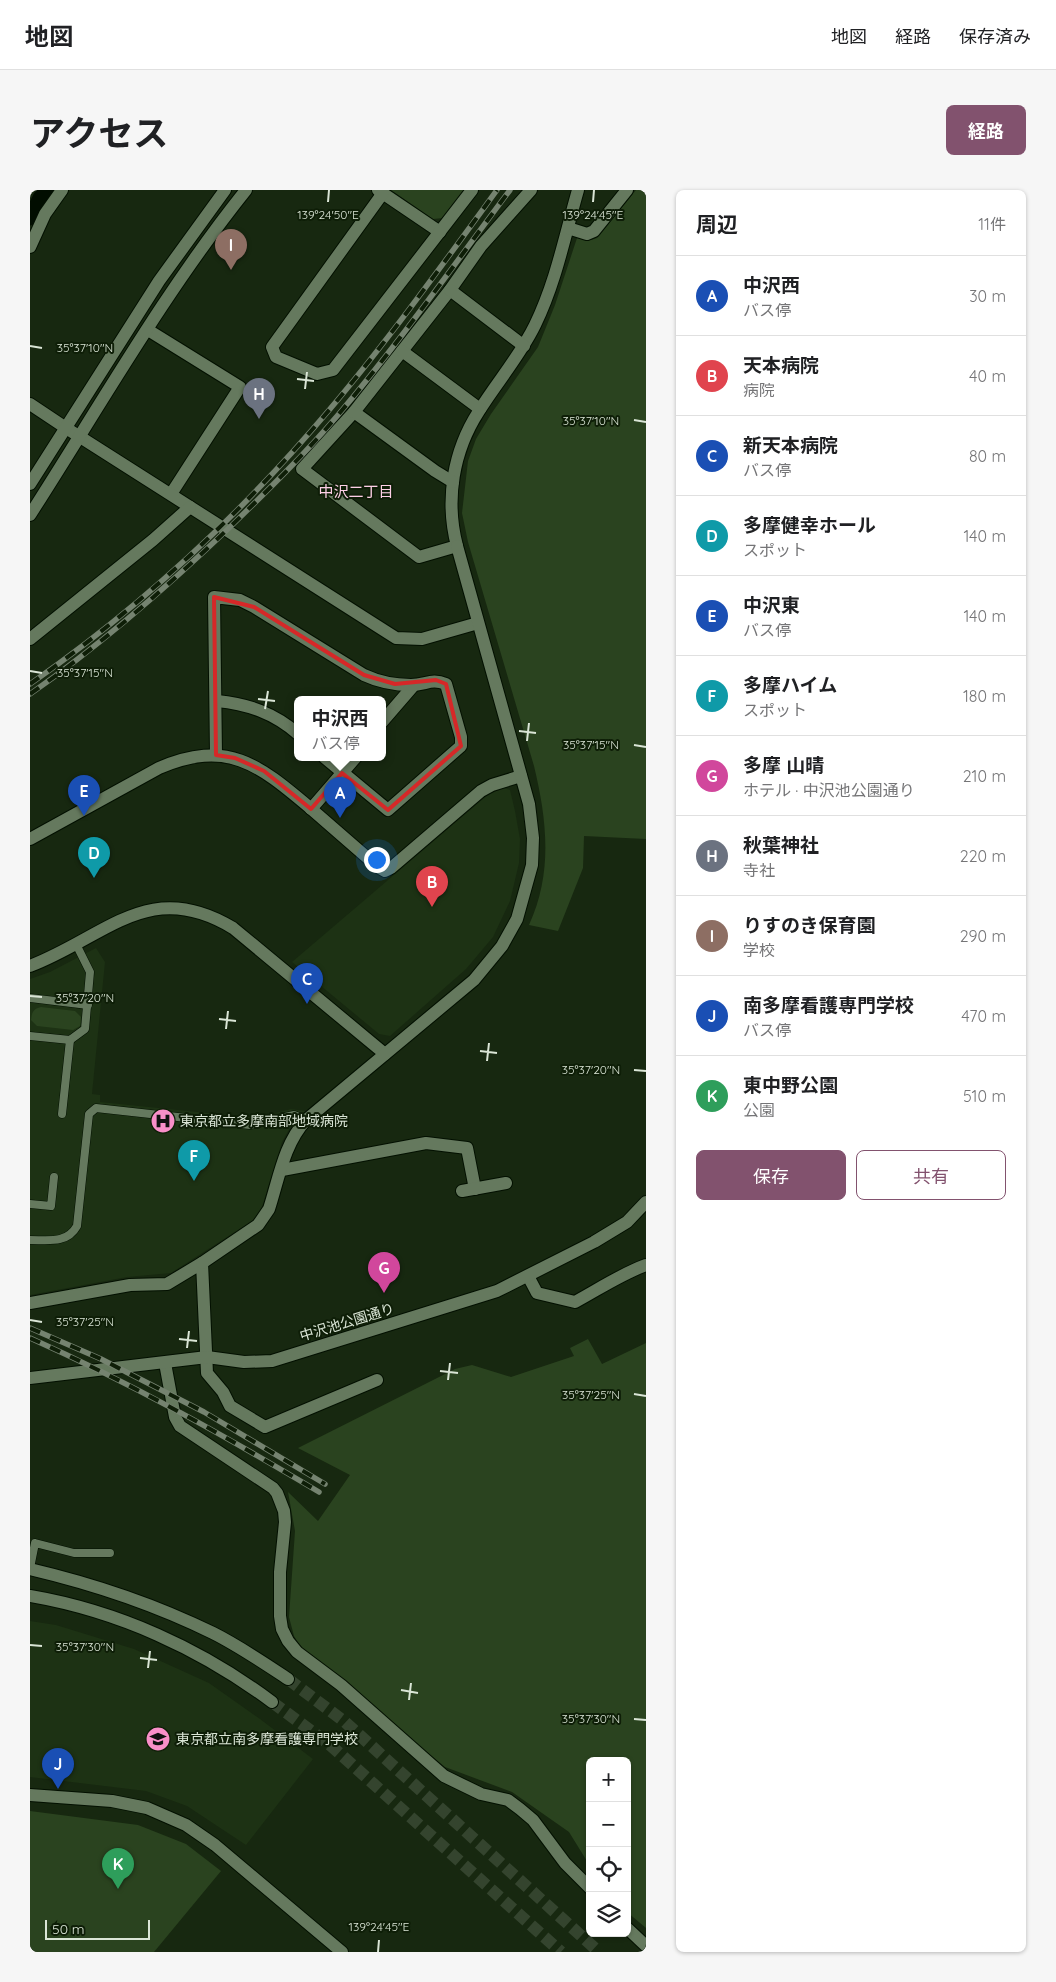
<!DOCTYPE html>
<html lang="ja">
<head>
<meta charset="utf-8">
<style>
	body { margin:0; font-family:Quicksand,"Noto Sans JP",sans-serif; background:#f6f6f6; color:#202124 }
	.controls { position:absolute; right:15px; bottom:15px; display:grid; overflow:hidden; border-radius:8px; box-shadow:0 1px 4px #0004 }
	.controls button { width:45px; height:45px; display:grid; place-items:center; padding:0; border:0; border-bottom:1px solid #e0e0e0; background:#fff; color:#202124; font:25px sans-serif }
	.scale { position:absolute; left:15px; bottom:12px; width:105px; box-sizing:border-box; padding-left:5px; border:2px solid #dae5d6; border-top:0; font-size:14px; line-height:18px; white-space:nowrap; color:#dae5d6; -webkit-text-stroke:4px #0e1e07; paint-order:stroke }
	.you { position:absolute; left:346px; top:669px; width:18px; height:18px; margin:-12px; border:4px solid #fff; border-radius:50%; background:#1a73e8; box-shadow:0 0 0 8px #1a73e833 }
	.badge { display:grid; place-items:center; width:32px; height:32px; border-radius:50%; background:#82526e; color:#fff; font-size:16px; font-weight:700 }
	.pin { position:absolute; translate:-50% -41px; filter:drop-shadow(0 1px 2px #0008) }
	.pin::after { content:''; position:absolute; top:26px; width:18px; height:15px; background:inherit; clip-path:polygon(0 0,100% 0,50% 100%) }
	.popup { position:absolute; left:264px; top:506px; width:92px; height:65px; box-sizing:border-box; display:grid; place-content:center; border-radius:8px; background:#fff; filter:drop-shadow(0 1px 4px #0005); font-size:16px; white-space:nowrap; color:#757577 }
	.popup b { font-size:19px; color:#202124 }
	.popup::after { content:''; position:absolute; left:50%; top:100%; margin-left:-10px; border:10px solid transparent; border-top-color:#fff }
	.list { margin:0; padding:0; list-style:none }
	h2 { display:flex; justify-content:space-between; align-items:center; height:65px; margin:0; padding:0 20px; font-size:21px }
	h2 small { font-size:16px; font-weight:400; color:#757577 }
	.list li { display:grid; grid-template-columns:32px 1fr auto; gap:15px; align-items:center; box-sizing:border-box; height:80px; padding:0 20px; border-top:1px solid #e0e0e0 }
	.list b { display:block; font-size:19px; white-space:nowrap }
	.list p { margin:0; font-size:16px; white-space:nowrap; color:#757577 }
	.list em { font-size:16px; font-style:normal; color:#757577 }
	.actions { display:flex; gap:10px; padding:15px 20px }
	.actions a { flex:1; padding:11px 0; border:1px solid #82526e; border-radius:8px; text-align:center; font-size:18px; color:#82526e }
	.actions .main { background:#82526e; color:#fff }
	.icon { flex:none; width:28px; height:28px; fill:none; stroke:currentColor; stroke-width:2; stroke-linecap:round; stroke-linejoin:round }
	.map { position:relative; flex:none; width:616px; height:1762px; overflow:hidden; border-radius:8px }
	header { display:flex; align-items:center; gap:30px; box-sizing:border-box; height:70px; padding:0 25px; background:#fff; border-bottom:1px solid #e0e0e0 }
	header strong { font-size:24px }
	nav { display:flex; gap:28px; margin-inline-start:auto; font-size:18px }
	.intro { display:flex; align-items:center; justify-content:space-between; box-sizing:border-box; height:120px; padding:0 30px }
	h1 { margin:0; font-size:35px }
	.button { padding:12px 22px; border-radius:8px; background:#82526e; color:#fff; font-size:18px; font-weight:700 }
	main { display:flex; gap:30px; padding:0 30px }
	aside { flex:1; background:#fff; border-radius:8px; box-shadow:0 1px 4px #0004 }
	.map>svg:first-child { display:block }
</style>
</head>
<body>
<header>
<strong>地図</strong>
<nav><a>地図</a><a>経路</a><a>保存済み</a></nav>
</header>
<div class="intro"><h1>アクセス</h1><a class="button">経路</a></div>
<main>
<div class="map">
<svg width="616" height="1762" viewBox="0 0 616 1762">
	<rect width="100%" height="100%" fill="#172810"/>
	<g fill="#1d3214">
		<polygon points="474,598 480,600 485,621 490,649 489,673 480,711 463,747 436,779 360,846 349,844 262,772 453,609 461,603"/>
		<polygon points="66,758 75,772 62,904 70,905 70,912 227,928 261,919 275,921 262,934 252,952 233,1014 229,1025 222,1031 141,1083 97,1087 0,1105 0,789 20,782"/>
		<polygon points="0,1431 26,1435 104,1459 179,1493 230,1529 283,1569 216,1655 157,1616 116,1601 0,1587"/>
	</g>
	<g fill="#2a431f">
		<polygon points="361,0 435,0 413,28 403,29"/>
		<path d="M606,0H616V649L554,646L553,678L528,741L499,735C523,683 517,630 504,576L438,352L432,323L438,271L446,249L461,224L508,157L525,115L547,48L561,50L567,48Z"/>
		<path d="M11,817L45,821L51,827L50,836L43,840L7,836L1,830C2,822 3,819 11,817Z"/>
		<polygon points="558,1149 572,1174 616,1153 616,1738 597,1722 597,1571 560,1571 560,1676 539,1642 482,1602 415,1577 273,1461 264,1446 259,1427 265,1341 258,1302 288,1331 320,1285 268,1258 425,1179 442,1175 481,1187 544,1166 540,1158"/>
		<polygon points="0,1621 108,1635 156,1654 191,1681 124,1762 0,1762"/>
	</g>
	<g fill="none" stroke-linecap="round" stroke-linejoin="round">
		<polyline stroke="#010d00" stroke-width="15" points="0,28 10,8 17,0"/>
		<g stroke="#34442e" stroke-width="12" stroke-dasharray="12 6" stroke-linecap="butt">
			<polyline points="258,1489 315,1532 569,1762"/>
			<polyline points="242,1512 299,1554 531,1762"/>
		</g>
		<defs>
			<g id="lane">
				<polyline points="0,808 58,815"/>
				<polyline points="0,846 40,850 55,839 60,782 46,754"/>
				<polyline points="32,924 40,850"/>
				<polyline points="0,1014 21,1016 24,987"/>
				<path d="M0,1050C18,1050 37,1054 47,1036L59,924L66,918L220,935L264,925L276,930"/>
				<polyline points="0,1378 5,1353 44,1363 80,1363"/>
			</g>
			<g id="street">
				<polyline points="348,0 410,42"/>
				<path d="M501,0L451,56L420,100L324,222L272,279L389,367L427,356C415,310 423,261 449,221C467,192 490,166 505,135C526,92 535,45 548,0"/>
				<polyline points="353,3 242,157 246,167 287,184 303,180 442,0"/>
				<polyline points="538,38 557,44 564,41 597,0"/>
				<polyline points="0,57 15,24 32,0"/>
				<polyline points="420,100 494,156"/>
				<polyline points="118,140 210,197 141,304"/>
				<polyline points="372,161 450,219"/>
				<polyline points="0,214 36,238 366,448 392,449 448,433"/>
				<polyline points="324,222 405,281 423,292"/>
				<polyline points="0,449 123,350 160,317"/>
				<path d="M187,511C218,514 244,523 268,544"/>
				<polyline points="352,532 384,495"/>
				<path d="M186,565L184,407L210,410L224,417L334,485C349,492 364,495 381,495C396,495 401,488 416,494L431,547V556L358,620L294,567"/>
				<polyline points="281,619 326,567"/>
				<path d="M0,649L129,578C197,549 228,574 279,617C302,637 325,657 348,677L355,681L361,678L451,601L462,595L491,586"/>
				<polyline points="252,980 396,953 437,958 445,999"/>
				<polyline points="432,1001 476,993"/>
				<path d="M498,1086L507,1103L545,1112C569,1099 591,1084 616,1075"/>
				<polyline points="0,1113 100,1095 137,1094 172,1073 177,1183 193,1202 200,1216 235,1237 347,1190"/>
				<polyline points="135,1173 145,1227 150,1236 243,1298 247,1303 254,1321 255,1332 250,1382 250,1426 252,1439 258,1451 267,1462 311,1495 414,1586 451,1604 478,1610 490,1619 503,1630 535,1673 560,1698"/>
				<polyline points="0,1188 177,1167 214,1172 242,1171 467,1101 564,1052 597,1032 616,1012"/>
				<polyline points="597,1738 616,1756"/>
			</g>
			<g id="secondary">
				<polyline points="0,294 129,91 195,0"/>
				<path d="M0,325C70,216 135,101 216,0"/>
				<path d="M0,776C76,747 119,687 203,738L355,864"/>
				<path d="M172,1073L228,1035L239,1019C249,988 254,954 276,930L444,790L472,756L487,729L502,675L503,648L499,614L427,356"/>
				<path d="M0,1379C64,1394 124,1414 183,1443C209,1456 234,1473 258,1489"/>
				<path d="M0,1406C88,1421 171,1459 242,1512"/>
				<polyline points="0,1605 82,1611 117,1618 156,1635 185,1655 312,1762"/>
			</g>
		</defs>
		<use href="#lane" stroke="#031000" stroke-width="9"/>
		<use href="#street" stroke="#031000" stroke-width="14"/>
		<use href="#secondary" stroke="#031000" stroke-width="14"/>
		<use href="#lane" stroke="#65795e" stroke-width="8"/>
		<use href="#street" stroke="#65795e" stroke-width="12"/>
		<use href="#secondary" stroke="#65795e" stroke-width="12"/>
		<defs>
			<g id="rail">
				<path d="M0,494C111,417 213,322 300,219C359,149 413,74 467,0"/>
				<path d="M0,504C72,454 137,397 200,337C237,301 274,265 308,225C369,153 423,76 480,0"/>
				<polyline points="0,1138 71,1169 174,1222 295,1294"/>
				<path d="M0,1148C101,1193 195,1246 289,1302"/>
			</g>
		</defs>
		<use href="#rail" stroke="#758370" stroke-width="5.5"/>
		<use href="#rail" stroke="#0e1e07" stroke-width="4" stroke-dasharray="11" stroke-linecap="butt"/>
	</g>
	<path fill="none" stroke="#d62828" stroke-width="4" stroke-linejoin="round" d="M184,407L224,417L334,485L365,494L406,490L416,494L431,556L358,620L312,583L281,619L234,581L205,568L186,565Z"/>
	<path fill="none" stroke="#dae5d6" stroke-width="2" d="M298,12L299,0M563,12L564,0M0,156L12,158M267,189L284,191M275,199L277,182M604,230L616,232M0,481L12,483M228,509L245,511M235,519L238,501M489,541L506,543M497,551L499,533M604,555L616,557M0,806L12,807M189,829L206,831M196,839L198,821M450,861L467,863M457,871L459,853M604,880L616,881M0,1130L12,1132M149,1149L167,1151M157,1158L159,1141M410,1181L428,1183M418,1190L420,1173M604,1204L616,1206M0,1455L12,1456M110,1468L127,1470M118,1478L120,1461M371,1500L388,1503M379,1510L381,1493M604,1529L616,1530M348,1762L349,1750"/>
	<defs>
		<symbol id="hospital-disc" viewBox="-11 -11 22 22"><circle r="9.5" fill="#f98fc9" stroke="#0e1e07"/><path d="M-5-5h3v3.5h4V-5h3V5h-3V1.5h-4V5h-3Z" fill="#111"/></symbol>
		<symbol id="university-disc" viewBox="-11 -11 22 22"><circle r="9.5" fill="#f98fc9" stroke="#0e1e07"/><path d="M0-5L7-2L0 1L-7-2ZM-4 1L0 2.5L4 1V4Q0 6-4 4Z" fill="#111"/></symbol>
	</defs>
	<g fill-rule="evenodd">
		<use href="#hospital-disc" x="119" y="917" width="28" height="28"/>
		<use href="#university-disc" x="114" y="1535" width="28" height="28"/>
	</g>
	<g text-anchor="middle" dominant-baseline="central" stroke-width="4" stroke-linejoin="round" paint-order="stroke">
		<g font-size="14" fill="#dae5d6" stroke="#0e1e07" text-anchor="start">
			<text x="150" y="931">東京都立多摩南部地域病院</text>
			<text x="146" y="1549">東京都立南多摩看護専門学校</text>
		</g>
		<g font-size="14" fill="#dae5d6" stroke="#0e1e07">
			<text transform="translate(317 1132) rotate(-17)">中沢池公園通り</text>
		</g>
		<g font-size="15" fill="#fdcfe6" stroke="#0e1e07">
			<text x="326" y="301">中沢二丁目</text>
		</g>
	</g>
	<g font-size="12" text-anchor="middle" fill="#dae5d6" stroke="#0e1e07" stroke-width="4" stroke-linejoin="round" paint-order="stroke">
		<text x="298" y="29">139°24'50"E</text>
		<text x="563" y="29">139°24'45"E</text>
		<text x="55" y="162">35°37'10"N</text>
		<text x="561" y="235">35°37'10"N</text>
		<text x="55" y="487">35°37'15"N</text>
		<text x="561" y="559">35°37'15"N</text>
		<text x="55" y="812">35°37'20"N</text>
		<text x="561" y="884">35°37'20"N</text>
		<text x="55" y="1136">35°37'25"N</text>
		<text x="561" y="1209">35°37'25"N</text>
		<text x="55" y="1461">35°37'30"N</text>
		<text x="561" y="1533">35°37'30"N</text>
		<text x="349" y="1741">139°24'45"E</text>
	</g>
</svg>
<div class="controls">
<button>+</button>
<button>−</button>
<button><svg class="icon" aria-label="locate" viewBox="0 0 24 24"><circle cx="12" cy="12" r="6"/><path d="M12 2v4M12 18v4M2 12h4M18 12h4"/></svg></button>
<button><svg class="icon" aria-label="layers" viewBox="0 0 24 24"><path d="M12 4l9 5-9 5-9-5zM3 14l9 5 9-5"/></svg></button>
</div>
<div class="scale">50 m</div>
<div class="you"></div>
<div class="pin badge" style="left:310px;top:628px;background:#1a4fb4">A</div>
<div class="popup"><b>中沢西</b>バス停</div>
<div class="pin badge" style="left:402px;top:717px;background:#e0444e">B</div>
<div class="pin badge" style="left:277px;top:814px;background:#1a4fb4">C</div>
<div class="pin badge" style="left:64px;top:688px;background:#0f9aa8">D</div>
<div class="pin badge" style="left:54px;top:626px;background:#1a4fb4">E</div>
<div class="pin badge" style="left:164px;top:991px;background:#0f9aa8">F</div>
<div class="pin badge" style="left:354px;top:1103px;background:#d1479c">G</div>
<div class="pin badge" style="left:229px;top:229px;background:#6b7280">H</div>
<div class="pin badge" style="left:201px;top:80px;background:#8d6e63">I</div>
<div class="pin badge" style="left:28px;top:1599px;background:#1a4fb4">J</div>
<div class="pin badge" style="left:88px;top:1699px;background:#2e9e5b">K</div>
</div>
<aside>
<h2>周辺<small>11件</small></h2>
<ul class="list">
<li><span class="badge" style="background:#1a4fb4">A</span><div><b>中沢西</b><p>バス停</p></div><em>30 m</em></li>
<li><span class="badge" style="background:#e0444e">B</span><div><b>天本病院</b><p>病院</p></div><em>40 m</em></li>
<li><span class="badge" style="background:#1a4fb4">C</span><div><b>新天本病院</b><p>バス停</p></div><em>80 m</em></li>
<li><span class="badge" style="background:#0f9aa8">D</span><div><b>多摩健幸ホール</b><p>スポット</p></div><em>140 m</em></li>
<li><span class="badge" style="background:#1a4fb4">E</span><div><b>中沢東</b><p>バス停</p></div><em>140 m</em></li>
<li><span class="badge" style="background:#0f9aa8">F</span><div><b>多摩ハイム</b><p>スポット</p></div><em>180 m</em></li>
<li><span class="badge" style="background:#d1479c">G</span><div><b>多摩 山晴</b><p>ホテル · 中沢池公園通り</p></div><em>210 m</em></li>
<li><span class="badge" style="background:#6b7280">H</span><div><b>秋葉神社</b><p>寺社</p></div><em>220 m</em></li>
<li><span class="badge" style="background:#8d6e63">I</span><div><b>りすのき保育園</b><p>学校</p></div><em>290 m</em></li>
<li><span class="badge" style="background:#1a4fb4">J</span><div><b>南多摩看護専門学校</b><p>バス停</p></div><em>470 m</em></li>
<li><span class="badge" style="background:#2e9e5b">K</span><div><b>東中野公園</b><p>公園</p></div><em>510 m</em></li>
</ul>
<div class="actions"><a class="main">保存</a><a>共有</a></div>
</aside>
</main>
</body>
</html>
